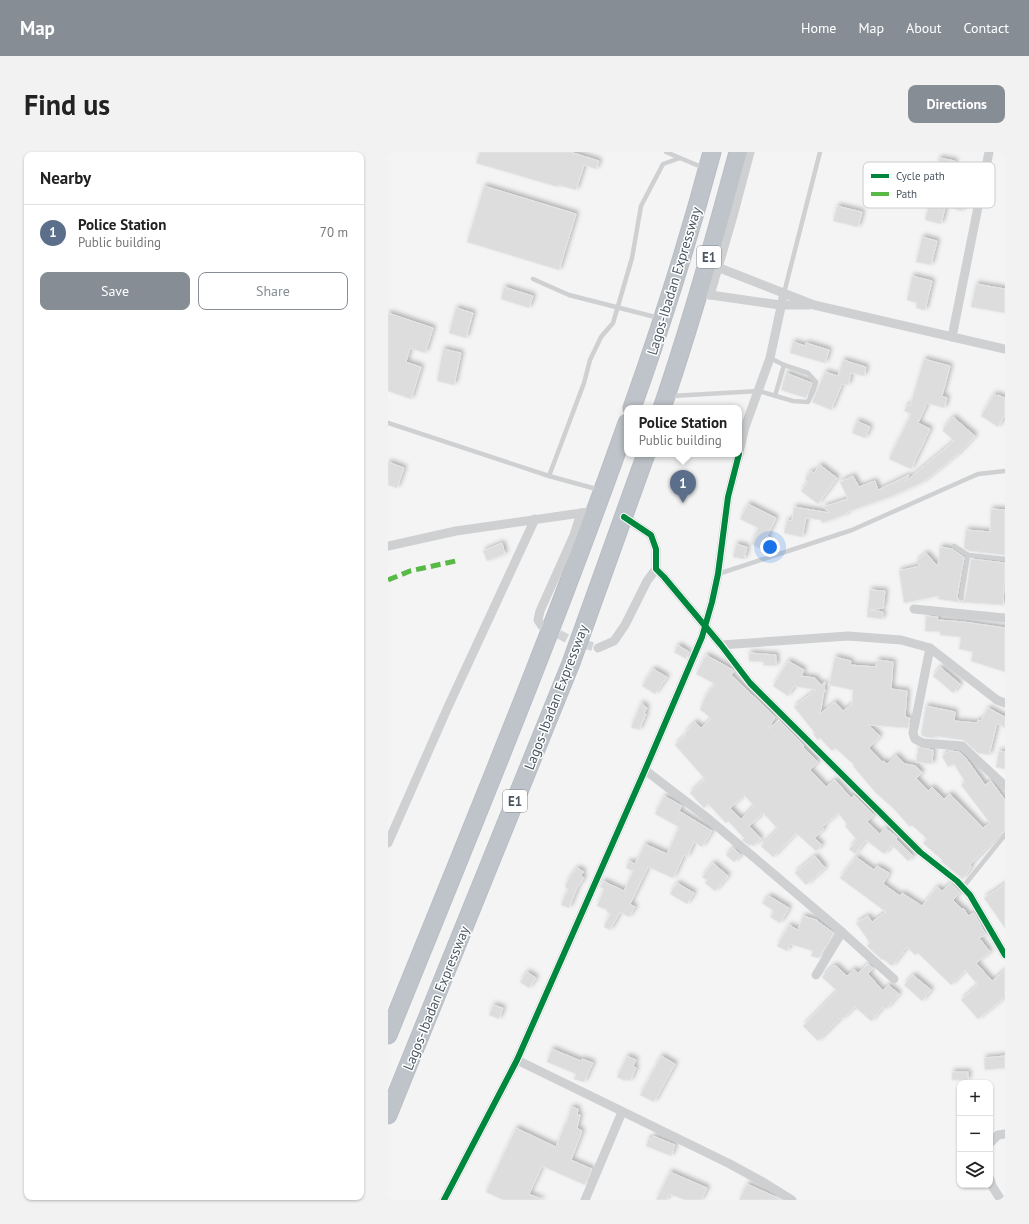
<!DOCTYPE html>
<html lang="en">
<head>
<meta charset="utf-8">
<style>
	body { margin:0; font-family:"PT Sans",sans-serif; background:#f2f2f2; color:#222 }
	.controls { position:absolute; right:12px; bottom:12px; display:grid; overflow:hidden; border-radius:8px; box-shadow:0 1px 3px #0004 }
	.controls button { width:36px; height:36px; display:grid; place-items:center; padding:0; border:0; border-bottom:1px solid #e0e0e0; background:#fff; color:#222; font:20px sans-serif }
	.you { position:absolute; left:382px; top:395px; width:14px; height:14px; margin:-10px; border:3px solid #fff; border-radius:50%; background:#1a73e8; box-shadow:0 0 0 6px #1a73e833 }
	.badge { display:grid; place-items:center; width:26px; height:26px; border-radius:50%; background:#868d94; color:#fff; font-size:13px; font-weight:700 }
	.pin { position:absolute; translate:-50% -33px; filter:drop-shadow(0 1px 2px #0008) }
	.pin::after { content:''; position:absolute; top:21px; width:14px; height:12px; background:inherit; clip-path:polygon(0 0,100% 0,50% 100%) }
	.popup { position:absolute; left:236px; top:253px; width:118px; height:52px; box-sizing:border-box; display:grid; place-content:center; border-radius:8px; background:#fff; filter:drop-shadow(0 1px 3px #0005); font-size:13px; white-space:nowrap; color:#767676 }
	.popup b { font-size:15px; color:#222 }
	.popup::after { content:''; position:absolute; left:50%; top:100%; margin-left:-8px; border:8px solid transparent; border-top-color:#fff }
	.list { margin:0; padding:0; list-style:none }
	h2 { display:flex; justify-content:space-between; align-items:center; height:52px; margin:0; padding:0 16px; font-size:17px }
	h2 small { font-size:13px; font-weight:400; color:#767676 }
	.list li { display:grid; grid-template-columns:26px 1fr auto; gap:12px; align-items:center; box-sizing:border-box; height:56px; padding:0 16px; border-top:1px solid #e0e0e0 }
	.list b { display:block; font-size:15px; white-space:nowrap }
	.list p { margin:0; font-size:13px; white-space:nowrap; color:#767676 }
	.list em { font-size:13px; font-style:normal; color:#767676 }
	.actions { display:flex; gap:8px; padding:12px 16px }
	.actions a { flex:1; padding:9px 0; border:1px solid #868d94; border-radius:8px; text-align:center; font-size:14px; color:#868d94 }
	.actions .main { background:#868d94; color:#fff }
	.icon { flex:none; width:22px; height:22px; fill:none; stroke:currentColor; stroke-width:2; stroke-linecap:round; stroke-linejoin:round }
	.map { position:relative; flex:none; width:617px; height:1048px; overflow:hidden; border-radius:8px }
	header { display:flex; align-items:center; gap:24px; box-sizing:border-box; height:56px; padding:0 20px; background:#868d94; color:#fff }
	header strong { font-size:19px }
	nav { display:flex; gap:22px; margin-inline-start:auto; font-size:14px }
	.intro { display:flex; align-items:center; justify-content:space-between; box-sizing:border-box; height:96px; padding:0 24px }
	h1 { margin:0; font-size:28px }
	.button { padding:10px 18px; border-radius:8px; background:#868d94; color:#fff; font-size:14px; font-weight:700 }
	main { display:flex; gap:24px; padding:0 24px }
	aside { flex:1; background:#fff; border-radius:8px; box-shadow:0 1px 3px #0004 }
	.map>svg:first-child { display:block }
</style>
</head>
<body>
<header>
<strong>Map</strong>
<nav><a>Home</a><a>Map</a><a>About</a><a>Contact</a></nav>
</header>
<div class="intro"><h1>Find us</h1><a class="button">Directions</a></div>
<main>
<aside>
<h2>Nearby<small></small></h2>
<ul class="list">
<li><span class="badge" style="background:#5c6f8a">1</span><div><b>Police Station</b><p>Public building</p></div><em>70 m</em></li>
</ul>
<div class="actions"><a class="main">Save</a><a>Share</a></div>
</aside>
<div class="map">
<svg width="617" height="1048" viewBox="0 0 617 1048">
	<defs>
		<filter id="shadow"><feDropShadow dx="2.5" dy="-2.5" stdDeviation="2" flood-color="#0004"/></filter>
	</defs>
	<rect width="100%" height="100%" fill="#f4f4f4"/>
	<g fill="#ddddde" stroke="#e5e6e7" fill-rule="evenodd" filter="url(#shadow)">
		<polygon points="92,0 182,0 211,9 208,17 196,13 188,38 170,33 170,35 88,11"/>
		<polygon points="551,6 567,9 562,32 546,29"/>
		<polygon points="96,34 188,62 171,118 79,90"/>
		<polygon points="543,45 559,48 553,72 537,68"/>
		<polygon points="561,48 576,52 574,59 559,55"/>
		<polygon points="449,54 474,60 470,75 445,69"/>
		<polygon points="534,85 549,89 543,113 528,110"/>
		<polygon points="524,124 544,129 537,158 528,156 529,151 519,148"/>
		<polygon points="588,132 617,137 617,161 583,155"/>
		<polygon points="116,135 145,144 141,156 113,147"/>
		<polygon points="68,156 85,161 78,186 61,181"/>
		<polygon points="0,161 45,176 37,201 22,196 18,210 33,215 23,247 0,239"/>
		<polygon points="405,190 418,194 418,191 441,198 437,211 402,201"/>
		<polygon points="55,197 73,201 66,233 49,229"/>
		<polygon points="536,207 562,214 554,244 559,246 556,256 539,251 530,271 542,277 523,317 501,307 523,262 516,259 520,252 522,254"/>
		<polygon points="455,208 478,215 476,224 463,221 460,233 454,232 443,258 424,250 437,220 450,224"/>
		<polygon points="398,221 424,231 418,246 393,238"/>
		<polygon points="606,242 609,244 610,243 617,246 617,263 610,275 593,264"/>
		<polygon points="565,265 587,284 571,301 535,330 502,345 459,360 459,362 434,371 433,368 418,366 414,385 396,381 399,368 404,369 406,355 442,361 435,355 460,347 452,330 465,324 471,335 487,329 490,338 521,323 517,330 566,289 555,279 555,277"/>
		<polygon points="469,269 482,275 477,286 464,281"/>
		<polygon points="0,310 16,316 9,336 0,333"/>
		<polygon points="432,313 449,326 430,352 413,339 420,330 417,327 423,319 426,321"/>
		<polygon points="360,352 388,366 379,384 381,385 376,398 363,392 370,376 352,367"/>
		<polygon points="603,357 617,358 617,403 581,399 576,396 578,378 602,380"/>
		<polygon points="114,391 117,402 99,409 95,399"/>
		<polygon points="348,392 359,395 356,407 345,405"/>
		<polygon points="552,395 564,397 576,405 569,445 572,450 575,449 577,447 583,407 617,411 615,453 570,450 550,447 550,444 516,451 511,419 532,414 528,410 538,401 550,415"/>
		<polygon points="482,438 497,439 495,456 482,458 495,460 494,467 479,465"/>
		<polygon points="538,464 550,465 549,468 576,470 617,476 617,520 583,509 585,500 571,497 573,485 552,483 552,480 537,479"/>
		<polygon points="290,493 301,500 298,507 286,500"/>
		<polygon points="361,501 388,503 388,514 375,513 376,510 361,509"/>
		<path d="M318,503L345,518L346,520L343,523L387,565L380,577L391,568L416,594L415,595L430,610L422,618L438,635L447,628L463,646L466,643L486,663L479,670L492,682L497,676L509,685L508,687L525,704L520,709L504,693L496,702L478,688L467,702L461,697L469,688L457,674L459,672L450,661L434,675L436,677L426,686L434,693L428,699L408,681L385,705L373,694L390,677L375,661L361,674L373,687L365,694L363,692L362,694L354,688L356,686L340,669L338,671L320,652L316,656L302,641L317,627L287,593L298,583L296,582L307,570L313,576L323,567L317,561L312,558L317,545L327,532L308,522ZM356,643L366,654L353,667L342,656Z"/>
		<polygon points="447,505 463,509 462,513 488,515 489,508 505,510 503,537 519,539 517,565 522,566 520,576 480,573 492,584 481,596 494,610 496,609 499,612 508,603 517,612 528,614 534,621 528,626 540,639 544,635 556,647 562,642 595,676 602,671 573,633 577,630 566,612 560,615 554,604 562,599 571,600 577,605 597,633 603,629 617,648 617,679 614,681 582,713 583,715 575,727 553,709 554,708 535,691 539,687 524,673 522,675 506,657 488,641 465,614 466,613 453,601 447,596 444,599 432,586 430,588 425,582 427,581 406,555 428,538 406,534 400,544 385,534 400,509 416,518 413,524 427,526 433,533 437,530 436,537 438,539 436,539 432,562 447,550 455,559 464,552 465,538 441,533"/>
		<polygon points="552,515 572,532 565,541 545,524"/>
		<polygon points="265,517 279,525 267,542 254,534"/>
		<polygon points="253,551 259,556 256,561 258,562 251,578 247,576 246,577 243,575"/>
		<polygon points="538,554 567,560 566,569 589,571 590,568 593,569 600,556 617,565 617,576 609,571 601,603 590,601 575,588 547,584 547,586 537,585 533,583"/>
		<polygon points="530,595 545,598 544,612 528,610"/>
		<polygon points="611,599 617,600 617,617 608,615"/>
		<polygon points="276,644 294,654 291,659 324,679 314,695 306,690 299,705 296,703 285,726 260,715 242,752 247,755 241,765 232,760 222,778 216,775 222,762 219,760 219,758 209,754 216,737 212,735 215,729 236,739 245,719 238,716 241,709 247,712 257,692 279,702 291,675 267,662"/>
		<polygon points="345,696 353,703 346,710 338,703"/>
		<polygon points="427,704 437,716 418,733 407,721"/>
		<polygon points="468,705 486,718 489,714 501,721 495,732 512,744 514,741 534,754 549,735 554,739 562,731 565,733 572,741 565,748 574,757 576,757 580,764 586,761 598,783 591,786 602,800 588,811 604,829 617,818 617,845 590,867 573,848 590,833 577,818 563,833 530,801 527,803 519,795 504,814 495,807 494,808 479,794 482,791 468,771 480,764 484,770 498,760 452,726"/>
		<polygon points="325,711 340,724 327,739 317,731 319,728 314,725"/>
		<polygon points="189,716 196,720 193,723 196,726 189,736 181,756 173,753 180,737 177,735 181,726"/>
		<polygon points="289,731 306,741 299,752 282,742"/>
		<polygon points="617,732 617,776 596,746"/>
		<polygon points="381,744 401,756 392,771 382,765 386,759 374,751"/>
		<polygon points="415,764 429,768 429,769 446,781 431,806 423,804 425,799 402,792 399,799 389,794 401,773 410,778"/>
		<polygon points="480,812 485,816 480,822 495,839 500,833 511,842 498,857 495,855 483,869 467,855 454,867 453,866 430,889 415,874 449,839 434,825 445,814 448,814 459,824 466,817 470,821"/>
		<polygon points="139,820 148,826 141,836 132,830"/>
		<polygon points="525,823 543,838 534,849 516,833"/>
		<polygon points="105,853 115,856 111,867 101,863"/>
		<polygon points="164,897 193,909 194,907 205,911 196,930 186,927 188,922 159,910"/>
		<polygon points="239,904 248,908 245,914 248,916 242,929 238,927 237,929 229,925"/>
		<polygon points="273,904 287,912 266,950 252,943"/>
		<polygon points="617,904 617,916 597,918 596,906"/>
		<rect x="564" y="920" width="16" height="8"/>
		<polygon points="183,955 190,957 189,963 192,963 189,976 194,979 183,1008 204,1017 197,1033 154,1014 141,1042 155,1048 115,1048 98,1040 128,976 168,995 177,972 178,972"/>
		<polygon points="265,984 287,993 283,1004 258,994 261,986 264,987"/>
		<polygon points="282,1020 319,1036 313,1048 297,1048 281,1042 278,1048 268,1048"/>
		<polygon points="359,1032 390,1046 393,1048 351,1048"/>
	</g>
	<g fill="none" stroke-linecap="round" stroke-linejoin="round">
		<polyline stroke="#d2d4d7" stroke-width="9" stroke-dasharray="9 4.5" stroke-linecap="butt" points="159,476 182,488 210,496"/>
		<defs>
			<g id="motorway">
				<path d="M244,256C274,172 301,86 324,0"/>
				<path d="M274,256C303,172 327,86 350,0"/>
				<path d="M0,883C82,680 166,478 239,271"/>
				<polyline points="0,963 183,511 258,302"/>
			</g>
		</defs>
		<use href="#motorway" stroke="#b9bec3" stroke-width="19"/>
		<g stroke="#ced0d2" stroke-width="4.5">
			<polyline points="278,0 292,6"/>
			<polyline points="145,127 181,143 271,166"/>
			<polyline points="396,141 432,0"/>
			<polyline points="283,244 371,239 405,249 420,250 426,237 428,230 420,221 396,213 382,206"/>
			<polyline points="387,244 396,213"/>
			<polyline points="0,271 161,324 212,338"/>
			<polyline points="161,324 196,231 202,208 213,185 225,171 244,106 253,54 275,12 292,6 316,16"/>
			<polyline points="566,394 580,403 617,407"/>
			<polyline points="330,422 464,378 590,322 617,319"/>
			<polyline points="573,446 580,403"/>
			<polyline points="575,735 617,683"/>
		</g>
		<g stroke="#ced0d2" stroke-width="9">
			<polyline points="319,111 426,153 617,197"/>
			<polyline points="316,142 392,153 421,153"/>
			<polyline points="322,143 345,64 362,0"/>
			<polyline points="564,185 601,0"/>
			<polyline points="351,300 357,275 382,206 396,141"/>
			<polyline points="236,365 263,383 268,397 268,417 276,425 333,493 362,531 532,700 569,729 582,743 617,803"/>
			<polyline points="0,394 68,379 207,359"/>
			<polyline points="526,457 617,466"/>
			<polyline points="154,474 150,468 152,459 186,383 193,361"/>
			<polyline points="333,493 460,484 513,488 542,496 609,548 617,551"/>
			<polyline points="210,496 226,489 237,473 259,429 268,417"/>
			<polyline points="542,496 525,581 527,587 535,591 574,594 617,634"/>
			<polyline points="257,618 317,664 454,780 506,827"/>
			<polyline points="0,691 59,557 147,367"/>
			<polyline points="428,823 454,780"/>
			<polyline points="129,908 342,1012 375,1030 404,1048"/>
			<polyline points="602,991 610,983 617,982"/>
			<polyline points="602,1027 604,1034 613,1048"/>
			<polyline points="56,1048 129,908 257,618 314,485 324,450 330,422 340,345 351,302"/>
			<polyline points="197,1048 234,960"/>
		</g>
		<use href="#motorway" stroke="#bec4c9" stroke-width="17"/>
		<polyline stroke="#58b947" stroke-width="5" stroke-dasharray="10 5" stroke-linecap="butt" points="0,428 22,419 72,408"/>
		<defs>
			<g id="cycleway">
				<polyline points="236,365 263,383 268,397 268,417 276,425 333,493 362,531 532,700 569,729 582,743 617,803"/>
				<polyline points="56,1048 129,908 257,618 314,485 324,450 330,422 340,345 351,302"/>
			</g>
		</defs>
		<use href="#cycleway" stroke="#fff" stroke-width="8"/>
		<use href="#cycleway" stroke="#00873e" stroke-width="6"/>
	</g>
	<g text-anchor="middle" dominant-baseline="central" stroke-width="3" stroke-linejoin="round" paint-order="stroke">
		<g fill="#fff" stroke="#808990" stroke-width="1">
			<rect x="309" y="94" width="24" height="22" rx="3"/>
			<rect x="115" y="638" width="24" height="22" rx="3"/>
		</g>
		<g font-size="13" font-weight="bold" fill="#4a5661">
			<text x="321" y="105">E1</text>
			<text x="127" y="649">E1</text>
		</g>
		<g font-size="14" fill="#4a5661" stroke="#fff">
			<text transform="translate(286 129) rotate(-73)">Lagos-Ibadan Expressway</text>
			<text transform="translate(168 545) rotate(-69)">Lagos-Ibadan Expressway</text>
			<text transform="translate(48 846) rotate(-68)">Lagos-Ibadan Expressway</text>
		</g>
	</g>
	<rect x="475" y="10" width="132" height="46" rx="6" fill="#fff" stroke="#c9ccd0" stroke-width="1"/>
	<rect x="483" y="22" width="18" height="4" fill="#00873e"/>
	<rect x="483" y="40" width="18" height="4" fill="#58b947"/>
	<g font-size="11" fill="#4a5661">
		<text x="508" y="28">Cycle path</text>
		<text x="508" y="46">Path</text>
	</g>
</svg>
<div class="controls">
<button>+</button>
<button>−</button>
<button><svg class="icon" aria-label="layers" viewBox="0 0 24 24"><path d="M12 4l9 5-9 5-9-5zM3 14l9 5 9-5"/></svg></button>
</div>
<div class="you"></div>
<div class="pin badge" style="left:295px;top:351px;background:#5c6f8a">1</div>
<div class="popup"><b>Police Station</b>Public building</div>
</div>
</main>
</body>
</html>
